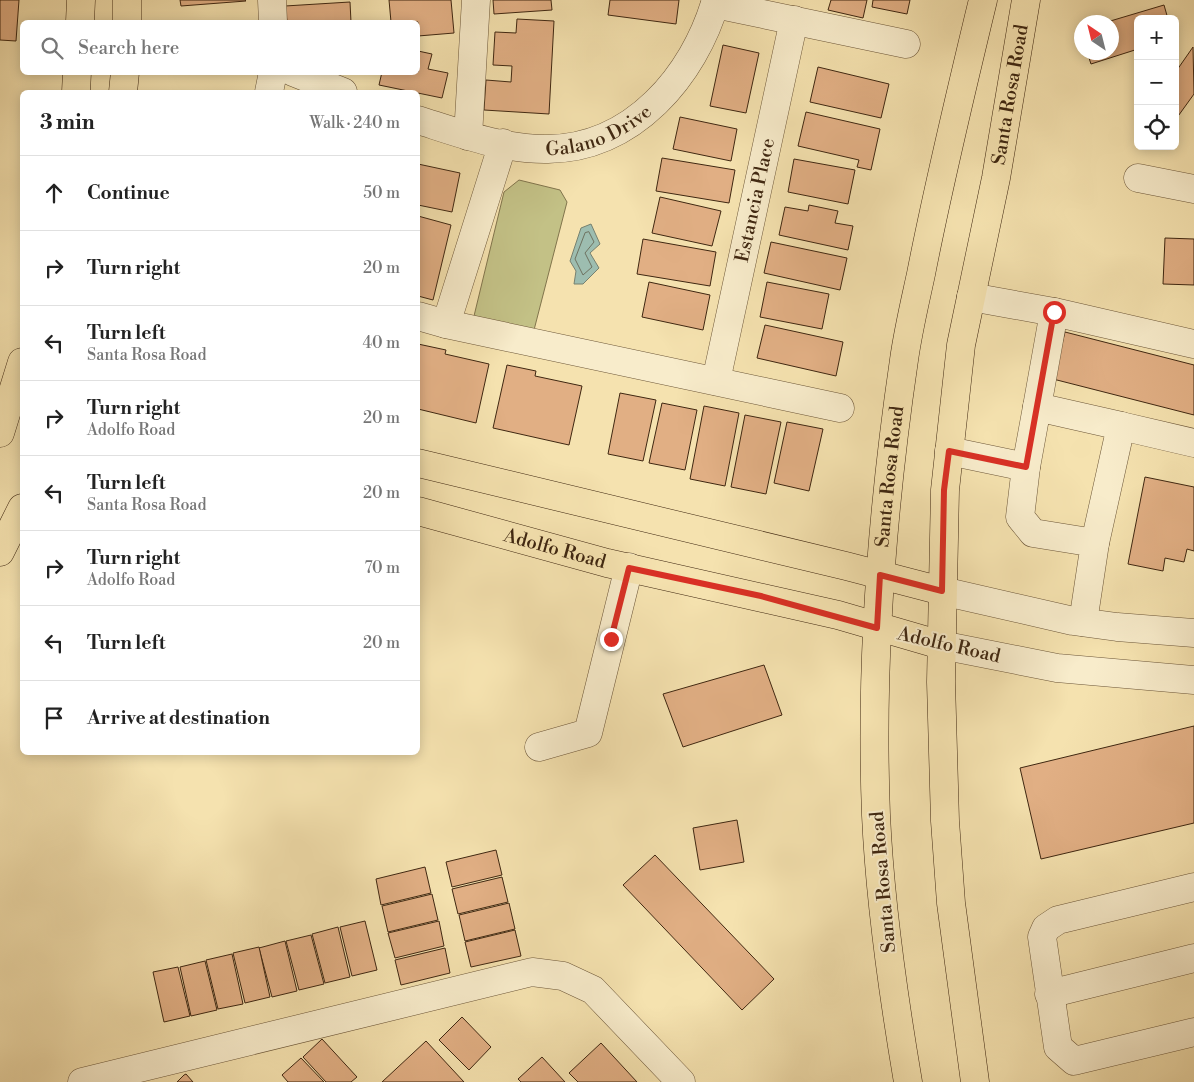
<!DOCTYPE html>
<html lang="en">
<head>
<meta charset="utf-8">
<style>
	body { margin:0; font-family:"Libre Bodoni",serif; background:#f2f2f2; color:#222 }
	.controls { position:absolute; right:15px; top:15px; display:grid; overflow:hidden; border-radius:8px; box-shadow:0 2px 12px #0003 }
	.controls button { width:45px; height:45px; display:grid; place-items:center; padding:0; border:0; border-bottom:1px solid #e0e0e0; background:#fff; color:#222; font:25px sans-serif }
	.compass { position:absolute; left:1074px; top:15px; width:45px; height:45px; border-radius:50%; background:#fff; box-shadow:0 2px 12px #0003; rotate:325deg }
	.stop { position:absolute; width:15px; height:15px; margin:-11px; border:4px solid #d93025; border-radius:50%; background:#fff }
	.stop.end { background:#d93025; border-color:#fff; box-shadow:0 1px 5px #0008 }
	.list { margin:0; padding:0; list-style:none }
	h2 { display:flex; justify-content:space-between; align-items:center; height:65px; margin:0; padding:0 20px; font-size:21px }
	h2 small { font-size:16px; font-weight:400; color:#767676 }
	.list li { display:grid; grid-template-columns:32px 1fr auto; gap:15px; align-items:center; box-sizing:border-box; height:75px; padding:0 20px; border-top:1px solid #e0e0e0 }
	.list b { display:block; font-size:19px; white-space:nowrap }
	.list p { margin:0; font-size:16px; white-space:nowrap; color:#767676 }
	.list em { font-size:16px; font-style:normal; color:#767676 }
	.icon { flex:none; width:28px; height:28px; fill:none; stroke:currentColor; stroke-width:2; stroke-linecap:round; stroke-linejoin:round }
	.map { position:relative; flex:none; width:1194px; height:1082px; overflow:hidden }
	.search { position:absolute; background:#fff; box-shadow:0 2px 12px #0003; left:20px; top:20px; width:400px; height:55px; display:flex; align-items:center; gap:12px; box-sizing:border-box; padding:0 18px; border-radius:8px; color:#767676; font-size:19px }
	.panel { position:absolute; background:#fff; box-shadow:0 2px 12px #0003; left:20px; top:90px; width:400px; height:665px; border-radius:8px }
	.map>svg:first-child { display:block }
</style>
</head>
<body>
<div class="map">
<svg width="1194" height="1082" viewBox="0 0 1194 1082">
	<rect width="100%" height="100%" fill="#f5e2af"/>
	<filter id="stains"><feTurbulence type="fractalNoise" baseFrequency=".004" numOctaves="4"/><feColorMatrix values="0 0 0 0 .2 0 0 0 0 .09 0 0 0 0 .02 0 0 0 .5 -.17"/></filter>
	<radialGradient id="worn" r=".72"><stop offset=".6" stop-color="#630" stop-opacity="0"/><stop offset="1" stop-color="#630" stop-opacity=".3"/></radialGradient>
	<polygon fill="#c3c186" stroke="#81744c" points="519,180 560,190 567,202 534,330 474,316 504,192"/>
	<polygon fill="#9dbdb0" stroke="#778170" points="591,224 600,244 590,253 599,268 583,284 574,284 576,271 570,261 581,228"/>
	<g fill="none" stroke-linecap="round" stroke-linejoin="round">
		<polygon stroke="#6e7260" stroke-width="1" points="589,232 594,242 585,253 592,267 583,275 575,259 585,233"/>
	</g>
	<g fill="#e1af84" stroke="#3f2711">
		<polygon points="0,0 19,0 16,41 0,40"/>
		<polygon points="180,0 245,0 246,1 181,6"/>
		<polygon points="389,0 451,0 454,33 418,36 418,22 391,22"/>
		<polygon points="493,0 551,0 552,10 494,14"/>
		<polygon points="610,0 679,0 676,24 608,15"/>
		<polygon points="831,0 867,0 863,18 828,10"/>
		<polygon points="873,0 910,0 907,14 872,7"/>
		<polygon points="350,2 351,22 287,22 285,6"/>
		<polygon points="1164,5 1168,19 1138,19 1138,49 1091,64 1087,52 1112,52 1112,22 1107,22"/>
		<polygon points="517,19 554,21 549,114 484,110 486,80 511,82 512,66 493,65 495,32 516,33"/>
		<polygon points="723,45 759,53 746,113 710,106"/>
		<polygon points="1193,47 1194,94 1176,119 1175,69 1177,70"/>
		<polygon points="418,51 432,54 428,69 448,73 442,98 379,85 382,72 418,72"/>
		<polygon points="818,67 889,84 881,118 810,102"/>
		<polygon points="806,112 880,129 871,170 857,167 859,160 798,146"/>
		<polygon points="680,117 737,129 731,161 673,149"/>
		<polygon points="662,158 735,170 729,203 656,191"/>
		<polygon points="794,159 855,170 848,204 788,192"/>
		<polygon points="418,164 460,173 452,212 418,205"/>
		<polygon points="660,197 721,211 712,246 652,233"/>
		<polygon points="809,205 838,211 835,223 853,226 848,250 779,235 785,207 808,211"/>
		<polygon points="418,216 451,225 433,300 418,296"/>
		<polygon points="1165,238 1194,239 1194,285 1163,284"/>
		<polygon points="643,239 716,252 710,286 637,274"/>
		<polygon points="771,242 847,258 840,290 764,273"/>
		<polygon points="649,282 710,295 703,330 642,317"/>
		<polygon points="767,282 829,294 822,329 760,317"/>
		<polygon points="765,325 843,342 836,376 757,358"/>
		<polygon points="1065,332 1194,365 1194,415 1053,379"/>
		<polygon points="418,344 446,350 445,354 489,364 476,423 418,409"/>
		<polygon points="507,365 536,371 535,376 582,386 569,445 493,428"/>
		<polygon points="620,393 656,400 643,461 608,454"/>
		<polygon points="662,403 697,410 685,470 649,463"/>
		<polygon points="704,406 739,413 725,486 690,479"/>
		<polygon points="745,415 781,422 766,494 731,487"/>
		<polygon points="787,422 823,429 809,491 774,483"/>
		<polygon points="1145,477 1194,487 1194,551 1187,549 1184,562 1165,558 1163,571 1128,564"/>
		<polygon points="764,665 782,715 683,747 663,694"/>
		<polygon points="1194,726 1194,823 1041,859 1020,768"/>
		<polygon points="737,820 744,862 700,870 693,828"/>
		<polygon points="496,850 502,875 452,887 446,862"/>
		<polygon points="655,855 774,979 742,1010 623,885"/>
		<polygon points="425,867 431,893 381,905 376,879"/>
		<polygon points="502,877 508,902 458,914 452,889"/>
		<polygon points="432,894 438,920 388,932 382,906"/>
		<polygon points="509,903 515,929 465,941 459,915"/>
		<polygon points="365,921 377,970 352,976 340,927"/>
		<polygon points="439,921 444,946 395,958 388,933"/>
		<polygon points="338,927 350,977 325,983 312,934"/>
		<polygon points="515,930 521,956 471,967 465,942"/>
		<polygon points="311,935 324,984 299,990 286,941"/>
		<polygon points="285,941 297,991 272,997 259,948"/>
		<polygon points="259,947 270,997 245,1003 233,953"/>
		<polygon points="445,948 450,973 401,985 395,960"/>
		<polygon points="232,954 243,1004 218,1009 206,960"/>
		<polygon points="205,961 217,1010 191,1016 180,967"/>
		<polygon points="178,967 190,1016 164,1022 153,972"/>
		<polygon points="462,1017 491,1047 469,1070 439,1040"/>
		<polygon points="322,1039 357,1077 351,1082 326,1082 303,1057"/>
		<polygon points="426,1041 464,1082 382,1082"/>
		<polygon points="601,1043 637,1082 578,1082 569,1073"/>
		<polygon points="542,1057 565,1082 521,1082 518,1079"/>
		<polygon points="301,1058 324,1082 288,1082 282,1075"/>
		<polygon points="186,1074 193,1082 177,1082 184,1075"/>
	</g>
	<g fill="none" stroke-linecap="round" stroke-linejoin="round">
		<defs>
			<g id="minor">
				<polyline points="272,0 273,22"/>
				<polyline points="715,4 906,44"/>
				<polyline points="293,72 343,92"/>
				<polyline points="269,92 273,72"/>
				<path id="s1" d="M418,120C459,133 504,150 548,149C633,148 694,76 716,0"/>
				<polyline points="468,136 476,0"/>
				<polyline points="1138,178 1194,189"/>
				<polyline points="971,297 1054,312 1037,407"/>
				<polyline points="1054,312 1194,344"/>
				<polyline points="418,316 446,324 840,408"/>
				<polyline points="446,324 503,143"/>
				<path id="s2" d="M716,381L794,20"/>
				<polyline points="1121,426 1194,443"/>
				<polyline points="949,451 1026,467 1020,517 1033,533 1095,543 1083,622"/>
				<polyline points="1026,467 1037,407 1121,426 1095,543"/>
				<polyline points="942,591 1073,621 1117,627 1194,633"/>
				<polyline points="941,645 1057,668 1194,680"/>
				<polyline points="539,747 588,733 629,567"/>
				<polyline points="1194,887 1058,920 1046,928 1042,937 1058,1047 1074,1061 1194,1032"/>
				<polyline points="1049,994 1194,958"/>
				<polyline points="82,1082 532,972 563,976 593,990 681,1082"/>
			</g>
			<g id="major">
				<polyline points="127,0 127,22"/>
				<polyline points="80,22 81,0"/>
				<polyline points="76,92 77,72"/>
				<polyline points="123,92 125,72"/>
				<polyline points="0,433 22,362"/>
				<polyline points="418,463 846,566 942,591"/>
				<path id="s3" d="M418,511L607,563L838,615L941,645"/>
				<polyline points="0,552 22,508"/>
				<path id="s4" d="M908,1082C893,994 880,904 876,815C870,663 882,510 904,360C908,331 915,302 921,274C939,182 961,91 983,0"/>
				<path id="s5" d="M975,1082L951,903L945,821L941,682L945,490L961,345L996,178L1026,0"/>
			</g>
		</defs>
		<use href="#minor" stroke="#6c5638" stroke-width="29"/>
		<use href="#major" stroke="#3f2711" stroke-width="29"/>
		<use href="#minor" stroke="#f8eccb" stroke-width="28"/>
		<use href="#major" stroke="#f5e2af" stroke-width="28"/>
	</g>
	<g fill="none" stroke-linecap="round" stroke-linejoin="round">
		<polyline stroke="#d93025" stroke-width="6" points="611,639 629,568 761,596 877,628 880,575 942,591 944,490 949,451 1026,467 1054,312"/>
	</g>
	<g text-anchor="middle" dominant-baseline="central" stroke-width="4" stroke-linejoin="round" paint-order="stroke">
		<g font-size="19" fill="#3f2711" stroke="#f8eccb">
			<text stroke="none"><textPath href="#s5" startOffset="995">Santa Rosa Road</textPath></text>
			<text stroke="none"><textPath href="#s1" startOffset="188">Galano Drive</textPath></text>
			<text stroke="none"><textPath href="#s2" startOffset="185">Estancia Place</textPath></text>
			<text stroke="none"><textPath href="#s4" startOffset="608">Santa Rosa Road</textPath></text>
			<text stroke="none"><textPath href="#s3" startOffset="142">Adolfo Road</textPath></text>
			<text transform="translate(949 645) rotate(13)">Adolfo Road</text>
			<text transform="translate(883 882) rotate(-95)">Santa Rosa Road</text>
		</g>
	</g>
	<rect width="100%" height="100%" filter="url(#stains)"/>
	<rect width="100%" height="100%" fill="url(#worn)"/>
</svg>
<div class="controls">
<button>+</button>
<button>−</button>
<button><svg class="icon" aria-label="locate" viewBox="0 0 24 24"><circle cx="12" cy="12" r="6"/><path d="M12 2v4M12 18v4M2 12h4M18 12h4"/></svg></button>
</div>
<svg class="compass" viewBox="-18 -18 36 36"><path d="M0-13l5 13h-10z" fill="#e53935"/><path d="M0 13l5-13h-10z" fill="#767676"/></svg>
<div class="stop" style="left:1054px;top:312px"></div>
<div class="stop end" style="left:611px;top:639px"></div>
<div class="search"><svg class="icon" aria-label="search" viewBox="0 0 24 24"><circle cx="10" cy="10" r="6"/><path d="M15 15l6 6"/></svg>Search here</div>
<section class="panel">
<h2>3 min<small>Walk · 240 m</small></h2>
<ul class="list">
<li><svg class="icon" aria-label="ahead" viewBox="0 0 24 24"><path d="M12 20V5M6 11l6-6 6 6"/></svg><div><b>Continue</b></div><em>50 m</em></li>
<li><svg class="icon" aria-label="right" viewBox="0 0 24 24"><path d="M7 20v-9h11M14 6l5 5-5 5"/></svg><div><b>Turn right</b></div><em>20 m</em></li>
<li><svg class="icon" aria-label="left" viewBox="0 0 24 24"><path d="M17 20v-9H6M10 6l-5 5 5 5"/></svg><div><b>Turn left</b><p>Santa Rosa Road</p></div><em>40 m</em></li>
<li><svg class="icon" aria-label="right" viewBox="0 0 24 24"><path d="M7 20v-9h11M14 6l5 5-5 5"/></svg><div><b>Turn right</b><p>Adolfo Road</p></div><em>20 m</em></li>
<li><svg class="icon" aria-label="left" viewBox="0 0 24 24"><path d="M17 20v-9H6M10 6l-5 5 5 5"/></svg><div><b>Turn left</b><p>Santa Rosa Road</p></div><em>20 m</em></li>
<li><svg class="icon" aria-label="right" viewBox="0 0 24 24"><path d="M7 20v-9h11M14 6l5 5-5 5"/></svg><div><b>Turn right</b><p>Adolfo Road</p></div><em>70 m</em></li>
<li><svg class="icon" aria-label="left" viewBox="0 0 24 24"><path d="M17 20v-9H6M10 6l-5 5 5 5"/></svg><div><b>Turn left</b></div><em>20 m</em></li>
<li><svg class="icon" aria-label="arrive" viewBox="0 0 24 24"><path d="M6 21V4h12l-3 4 3 4H6"/></svg><div><b>Arrive at destination</b></div></li>
</ul>
</section>
</div>
</body>
</html>
